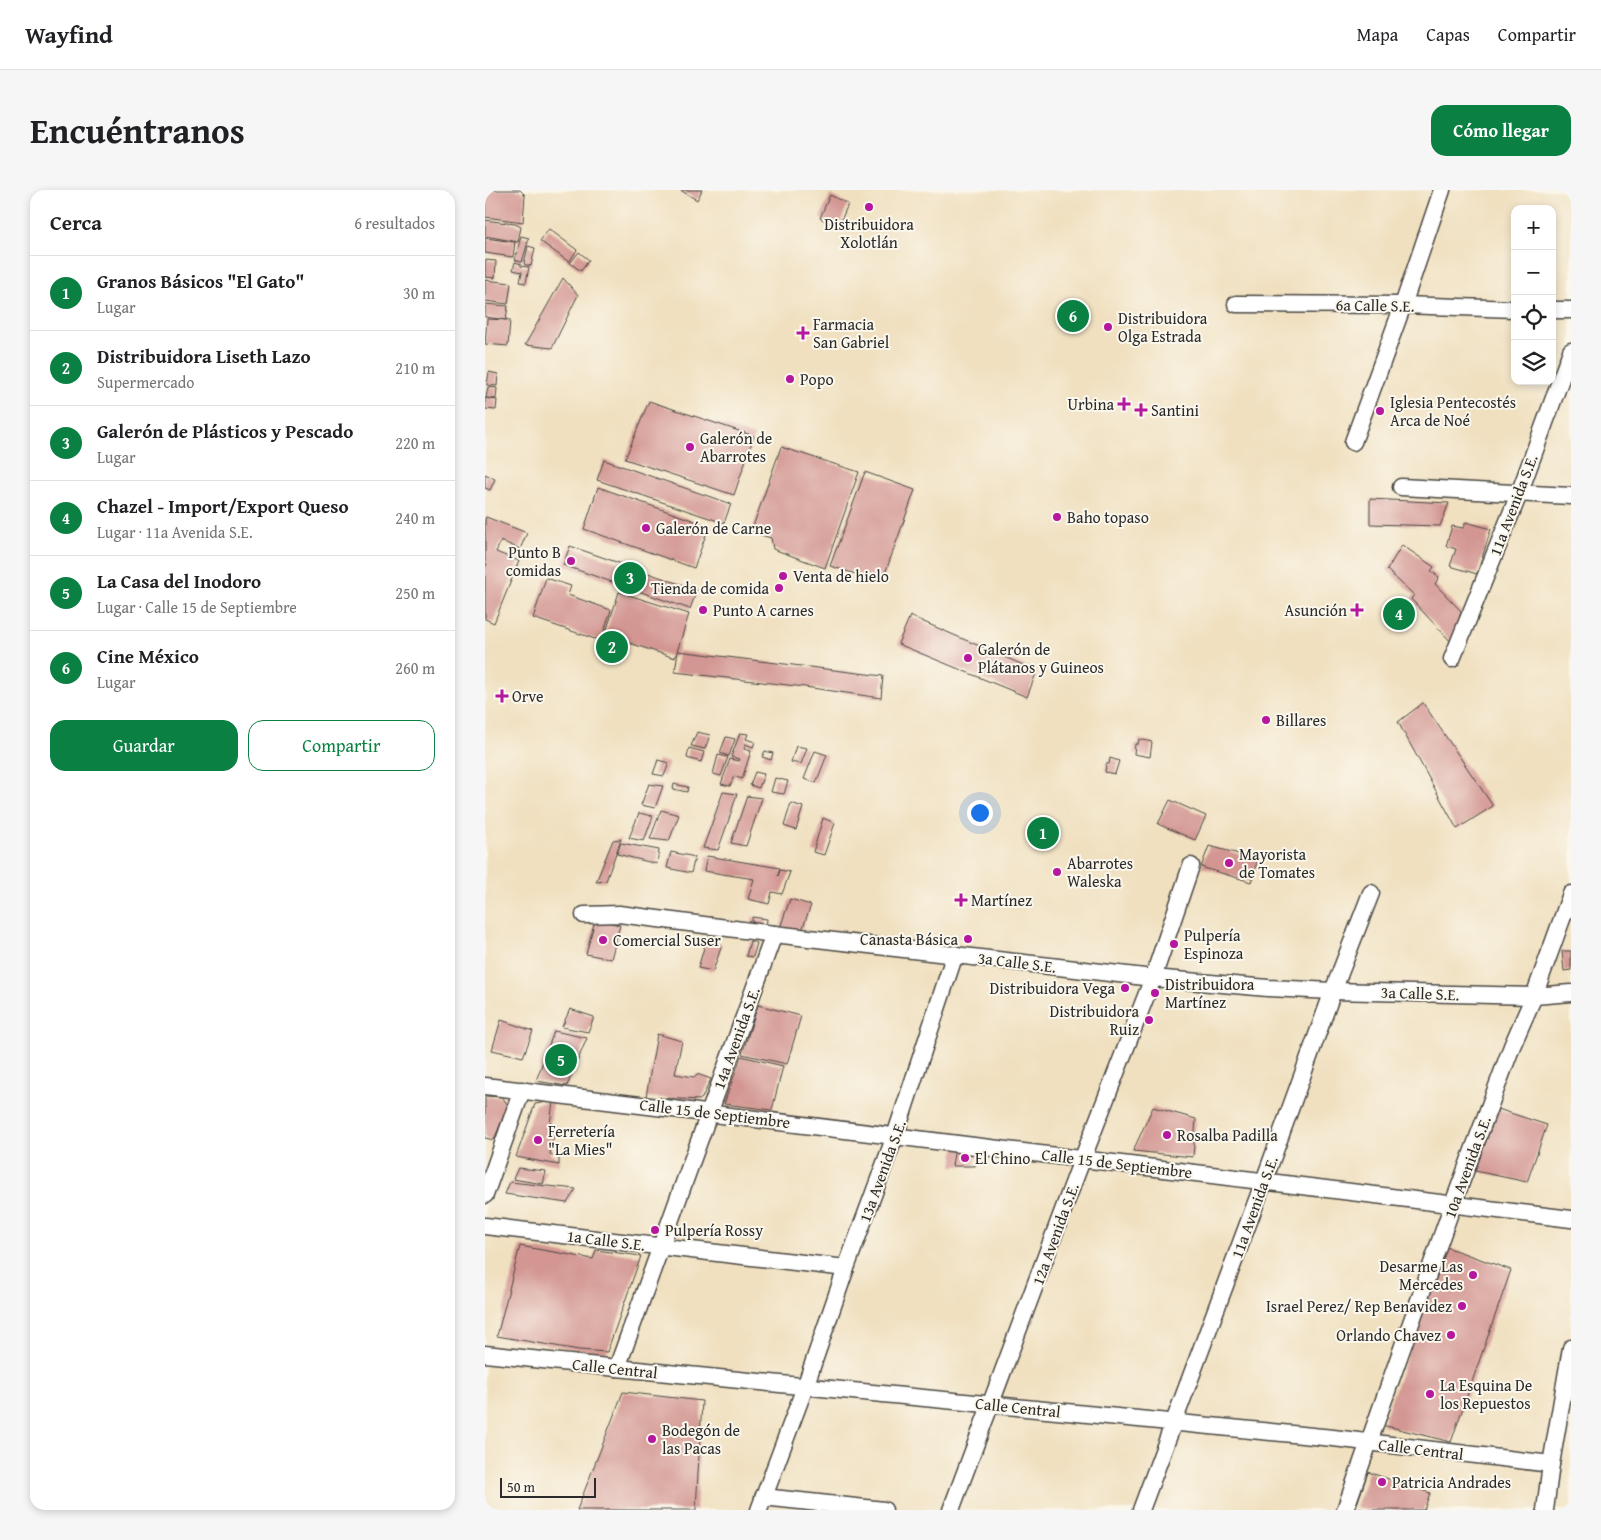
<!DOCTYPE html>
<html lang="es">
<head>
<meta charset="utf-8">
<style>
	body { margin:0; font-family:"Gentium Book Plus",serif; background:#f6f6f6; color:#202124 }
	.controls { position:absolute; right:15px; top:15px; display:grid; overflow:hidden; border-radius:10px; box-shadow:0 2px 8px #0003 }
	.controls button { width:45px; height:45px; display:grid; place-items:center; padding:0; border:0; border-bottom:1px solid #e0e0e0; background:#fff; color:#202124; font:25px sans-serif }
	.scale { position:absolute; left:15px; bottom:12px; width:96px; box-sizing:border-box; padding-left:5px; border:2px solid #2b2b2b; border-top:0; font-size:14px; line-height:18px; white-space:nowrap; color:#2b2b2b; -webkit-text-stroke:4px #fbf7ec; paint-order:stroke }
	.you { position:absolute; left:494px; top:622px; width:18px; height:18px; margin:-12px; border:4px solid #fff; border-radius:50%; background:#1a73e8; box-shadow:0 0 0 8px #1a73e833 }
	.badge { display:grid; place-items:center; width:32px; height:32px; border-radius:50%; background:#0b8043; color:#fff; font-size:16px; font-weight:700 }
	.pin { position:absolute; translate:-50% -50%; border:2px solid #fff; box-shadow:0 1px 5px #0006 }
	.list { margin:0; padding:0; list-style:none }
	h2 { display:flex; justify-content:space-between; align-items:center; height:65px; margin:0; padding:0 20px; font-size:21px }
	h2 small { font-size:16px; font-weight:400; color:#757577 }
	.list li { display:grid; grid-template-columns:32px 1fr auto; gap:15px; align-items:center; box-sizing:border-box; height:75px; padding:0 20px; border-top:1px solid #e0e0e0 }
	.list b { display:block; font-size:19px; white-space:nowrap }
	.list p { margin:0; font-size:16px; white-space:nowrap; color:#757577 }
	.list em { font-size:16px; font-style:normal; color:#757577 }
	.actions { display:flex; gap:10px; padding:15px 20px }
	.actions a { flex:1; padding:11px 0; border:1px solid #0b8043; border-radius:15px; text-align:center; font-size:18px; color:#0b8043 }
	.actions .main { background:#0b8043; color:#fff }
	.icon { flex:none; width:28px; height:28px; fill:none; stroke:currentColor; stroke-width:2; stroke-linecap:round; stroke-linejoin:round }
	.map { position:relative; flex:none; width:1086px; height:1320px; overflow:hidden; border-radius:15px }
	header { display:flex; align-items:center; gap:30px; box-sizing:border-box; height:70px; padding:0 25px; background:#fff; border-bottom:1px solid #e0e0e0 }
	header strong { font-size:24px }
	nav { display:flex; gap:28px; margin-inline-start:auto; font-size:18px }
	.intro { display:flex; align-items:center; justify-content:space-between; box-sizing:border-box; height:120px; padding:0 30px }
	h1 { margin:0; font-size:35px }
	.button { padding:12px 22px; border-radius:15px; background:#0b8043; color:#fff; font-size:18px; font-weight:700 }
	main { display:flex; gap:30px; padding:0 30px }
	aside { flex:1; background:#fff; border-radius:15px; box-shadow:0 2px 8px #0003 }
	.map>svg:first-child { display:block }
</style>
</head>
<body>
<header>
<strong>Wayfind</strong>
<nav><a>Mapa</a><a>Capas</a><a>Compartir</a></nav>
</header>
<div class="intro"><h1>Encuéntranos</h1><a class="button">Cómo llegar</a></div>
<main>
<aside>
<h2>Cerca<small>6 resultados</small></h2>
<ul class="list">
<li><span class="badge">1</span><div><b>Granos Básicos &quot;El Gato&quot;</b><p>Lugar</p></div><em>30 m</em></li>
<li><span class="badge">2</span><div><b>Distribuidora Liseth Lazo</b><p>Supermercado</p></div><em>210 m</em></li>
<li><span class="badge">3</span><div><b>Galerón de Plásticos y Pescado</b><p>Lugar</p></div><em>220 m</em></li>
<li><span class="badge">4</span><div><b>Chazel - Import/Export Queso</b><p>Lugar · 11a Avenida S.E.</p></div><em>240 m</em></li>
<li><span class="badge">5</span><div><b>La Casa del Inodoro</b><p>Lugar · Calle 15 de Septiembre</p></div><em>250 m</em></li>
<li><span class="badge">6</span><div><b>Cine México</b><p>Lugar</p></div><em>260 m</em></li>
</ul>
<div class="actions"><a class="main">Guardar</a><a>Compartir</a></div>
</aside>
<div class="map">
<svg width="1086" height="1320" viewBox="0 0 1086 1320">
	<rect width="100%" height="100%" fill="#fbf7ec"/>
	<filter id="ink" filterUnits="userSpaceOnUse"><feTurbulence type="fractalNoise" baseFrequency=".02" numOctaves="2"/><feDisplacementMap in="SourceGraphic" scale="10" xChannelSelector="R" yChannelSelector="G"/><feConvolveMatrix kernelMatrix="1 2 1 2 8 2 1 2 1" color-interpolation-filters="sRGB"/></filter>
	<filter id="wash" filterUnits="userSpaceOnUse"><feTurbulence type="fractalNoise" baseFrequency=".0096" numOctaves="4" result="noise"/><feDisplacementMap in="SourceGraphic" scale="20" xChannelSelector="R" yChannelSelector="G"/><feGaussianBlur stdDeviation="1.12" result="paint"/><feColorMatrix in="noise" values="0 0 0 0 0 0 0 0 0 0 0 0 0 0 0 0 0 1.4 0 .05"/><feComposite in="paint" operator="in"/></filter>
	<g filter="url(#wash)">
		<rect width="100%" height="100%" fill="#f0e0c0"/>
		<g id="blocks">
			<g fill="#d39692">
				<polygon points="0,0 35,0 40,5 38,32 0,27"/>
				<polygon points="195,0 217,0 212,10"/>
				<polygon points="345,5 363,14 353,38 335,28"/>
				<polygon points="0,30 30,34 36,37 33,52 0,46"/>
				<polygon points="64,39 92,60 84,72 55,51"/>
				<polygon points="36,46 44,48 37,72 30,70"/>
				<polygon points="0,48 30,52 28,67 0,63"/>
				<polygon points="43,56 50,58 46,76 39,74"/>
				<polygon points="94,62 104,70 96,81 85,73"/>
				<polygon points="0,70 11,71 10,88 0,87"/>
				<polygon points="30,72 36,74 36,76 44,77 41,93 35,92 37,82 28,80"/>
				<polygon points="78,88 93,105 67,158 40,155"/>
				<polygon points="0,90 26,93 23,114 0,111"/>
				<polygon points="0,114 23,116 21,130 0,127"/>
				<polygon points="2,129 25,130 23,156 0,154"/>
				<polygon points="4,182 13,184 12,196 2,195"/>
				<polygon points="3,197 12,198 11,209 1,208"/>
				<polygon points="0,208 12,210 11,220 0,219"/>
				<polygon points="164,211 269,246 249,305 140,269"/>
				<polygon points="296,257 374,282 340,378 288,359 286,348 266,342"/>
				<polygon points="119,270 246,314 239,333 112,290"/>
				<polygon points="380,282 430,300 397,392 345,376"/>
				<polygon points="0,284 10,289 5,300 0,298"/>
				<polygon points="113,297 224,336 209,378 99,339"/>
				<polygon points="885,309 964,313 955,336 885,334"/>
				<polygon points="1,327 42,343 35,359 16,351 11,362 34,371 9,433 0,429 0,378 2,374 0,373 0,330"/>
				<polygon points="981,332 1006,339 992,384 965,376 971,359 961,356 967,336 978,338"/>
				<polygon points="917,355 949,377 946,381 954,387 950,394 976,421 968,454 926,409 929,405 902,380"/>
				<polygon points="85,356 212,400 205,419 78,375"/>
				<polygon points="61,388 86,396 83,405 126,420 116,451 48,428"/>
				<polygon points="134,402 204,424 190,468 120,445"/>
				<polygon points="914,419 922,430 915,439 907,435 911,431 907,429"/>
				<polygon points="425,426 552,481 542,507 413,454"/>
				<polygon points="193,461 398,486 396,508 320,497 190,482"/>
				<polygon points="938,513 1008,616 972,639 913,532"/>
				<polygon points="212,542 225,545 220,559 206,556"/>
				<polygon points="255,543 263,544 261,549 270,552 268,557 260,554 259,559 266,561 257,589 249,586 245,596 236,594 245,569 254,571 255,569 246,567"/>
				<polygon points="241,547 250,549 244,566 235,563"/>
				<polygon points="654,549 667,552 665,567 649,564 650,554 653,554"/>
				<polygon points="311,556 322,558 316,574 306,572"/>
				<polygon points="204,558 219,562 216,572 202,568"/>
				<polygon points="280,561 288,563 286,570 277,567"/>
				<polygon points="330,561 342,565 331,593 319,589"/>
				<polygon points="233,565 243,567 236,586 228,584"/>
				<polygon points="625,568 634,571 630,584 620,582 621,574 624,574"/>
				<polygon points="173,570 184,573 179,586 168,584"/>
				<polygon points="270,582 279,584 274,598 265,595"/>
				<polygon points="290,588 303,591 299,604 286,602"/>
				<polygon points="164,594 178,596 170,618 156,615"/>
				<polygon points="189,594 203,597 202,602 188,599"/>
				<polygon points="238,602 252,604 243,632 233,660 218,658"/>
				<polygon points="262,606 277,608 261,656 246,653"/>
				<polygon points="685,610 721,626 710,650 673,634"/>
				<polygon points="306,613 318,617 311,640 299,636"/>
				<polygon points="176,620 194,625 184,651 165,649"/>
				<polygon points="154,623 168,626 159,651 144,648"/>
				<polygon points="338,628 350,633 339,665 328,662"/>
				<polygon points="551,635 568,639 565,650 549,646"/>
				<polygon points="136,649 121,691 111,692 128,650"/>
				<polygon points="136,653 174,660 172,674 132,664"/>
				<polygon points="724,656 773,669 766,692 716,677"/>
				<polygon points="186,662 210,667 206,683 182,678"/>
				<polygon points="222,666 295,678 293,686 295,680 305,682 297,704 287,702 284,714 263,709 269,689 219,681"/>
				<polygon points="305,709 326,715 317,740 295,738"/>
				<polygon points="267,727 282,729 281,738 267,735"/>
				<polygon points="110,730 135,735 126,769 101,764"/>
				<polygon points="221,751 237,755 228,781 213,778"/>
				<polygon points="265,751 272,753 268,767 261,766"/>
				<polygon points="1077,761 1086,761 1086,780 1079,781"/>
				<polygon points="273,815 316,826 302,874 257,864"/>
				<polygon points="85,819 109,827 103,842 77,837"/>
				<polygon points="16,830 48,841 38,867 7,860"/>
				<polygon points="69,841 102,848 82,896 51,891"/>
				<polygon points="172,844 197,851 190,884 209,887 212,884 226,889 217,908 214,910 161,907"/>
				<polygon points="256,866 298,876 287,920 239,914"/>
				<polygon points="0,906 17,907 23,915 9,950 0,948"/>
				<polygon points="68,911 65,935 71,935 65,964 74,968 74,975 31,967 50,914"/>
				<polygon points="668,917 711,929 708,967 648,961"/>
				<polygon points="1013,919 1062,935 1042,992 990,981"/>
				<polygon points="470,957 493,960 490,976 467,976"/>
				<polygon points="33,978 61,981 58,994 28,989"/>
				<polygon points="25,992 91,999 82,1013 20,1004"/>
				<polygon points="35,1056 108,1069 111,1060 156,1066 122,1162 94,1160 12,1146"/>
				<polygon points="961,1057 1026,1080 966,1252 897,1235"/>
				<polygon points="138,1202 217,1211 211,1320 92,1320"/>
				<polygon points="883,1282 945,1303 939,1320 880,1320 871,1317"/>
			</g>
		</g>
	</g>
	<g filter="url(#ink)">
		<use href="#blocks" fill-opacity="0" stroke="#494641" stroke-width="1"/>
		<g fill="none" stroke-linecap="round" stroke-linejoin="round">
			<defs>
				<g id="minor">
					<polyline points="751,114 918,115 1030,119"/>
					<polyline points="1067,120 1086,120"/>
					<polyline points="868,252 918,115 957,0"/>
					<polyline points="916,297 1086,306"/>
					<polyline points="967,469 1034,304 1086,161"/>
					<polyline points="99,725 134,724 289,744 668,788 783,798 848,801 1049,806 1086,803"/>
					<polyline points="0,896 1086,1029"/>
					<polyline points="0,1005 37,900"/>
					<polyline points="0,1036 361,1078"/>
					<polyline points="0,1164 132,1178 848,1248 1066,1274"/>
					<polyline points="132,1178 289,744"/>
					<polyline points="278,1307 399,1320"/>
					<polyline points="274,1320 320,1197 361,1078 410,946 470,764"/>
					<polyline points="466,1320 592,983 668,788 706,676"/>
					<polyline points="656,1320 779,991 848,801 886,703"/>
					<polyline points="860,1320 968,1014 1027,856 1049,806 1086,704"/>
					<polyline points="1060,1320 1066,1274 1086,1158"/>
				</g>
			</defs>
			<use href="#minor" stroke="#494641" stroke-width="19"/>
			<use href="#minor" stroke="#fff" stroke-width="16"/>
		</g>
	</g>
	<g fill="#b5179e" stroke="#fbf7ec" stroke-width="2">
		<circle cx="384" cy="17" r="5"/>
		<circle cx="623" cy="137" r="5"/>
		<path d="M315.5 135.5h5v5h5v5h-5v5h-5v-5h-5v-5h5z"/>
		<circle cx="305" cy="189" r="5"/>
		<path d="M636.5 206.5h5v5h5v5h-5v5h-5v-5h-5v-5h5z"/>
		<path d="M653.5 212.5h5v5h5v5h-5v5h-5v-5h-5v-5h5z"/>
		<circle cx="895" cy="221" r="5"/>
		<circle cx="205" cy="257" r="5"/>
		<circle cx="572" cy="327" r="5"/>
		<circle cx="161" cy="338" r="5"/>
		<circle cx="86" cy="371" r="5"/>
		<circle cx="298" cy="386" r="5"/>
		<circle cx="294" cy="398" r="5"/>
		<circle cx="218" cy="420" r="5"/>
		<path d="M869.5 412.5h5v5h5v5h-5v5h-5v-5h-5v-5h5z"/>
		<circle cx="483" cy="468" r="5"/>
		<path d="M14.5 498.5h5v5h5v5h-5v5h-5v-5h-5v-5h5z"/>
		<circle cx="781" cy="530" r="5"/>
		<circle cx="744" cy="673" r="5"/>
		<circle cx="572" cy="682" r="5"/>
		<path d="M473.5 702.5h5v5h5v5h-5v5h-5v-5h-5v-5h5z"/>
		<circle cx="483" cy="749" r="5"/>
		<circle cx="118" cy="750" r="5"/>
		<circle cx="689" cy="754" r="5"/>
		<circle cx="640" cy="798" r="5"/>
		<circle cx="670" cy="803" r="5"/>
		<circle cx="664" cy="830" r="5"/>
		<circle cx="682" cy="945" r="5"/>
		<circle cx="53" cy="950" r="5"/>
		<circle cx="480" cy="968" r="5"/>
		<circle cx="170" cy="1040" r="5"/>
		<circle cx="988" cy="1085" r="5"/>
		<circle cx="977" cy="1116" r="5"/>
		<circle cx="966" cy="1145" r="5"/>
		<circle cx="945" cy="1204" r="5"/>
		<circle cx="167" cy="1249" r="5"/>
		<circle cx="897" cy="1292" r="5"/>
	</g>
	<g text-anchor="middle" dominant-baseline="central" stroke-width="4" stroke-linejoin="round" paint-order="stroke">
		<g font-size="16" fill="#2b2b2b" stroke="#fbf7ec" text-anchor="start">
			<text x="384" y="34" text-anchor="middle">Distribuidora<tspan x="384" dy="18">Xolotlán</tspan></text>
			<text x="633" y="128">Distribuidora<tspan x="633" dy="18">Olga Estrada</tspan></text>
			<text x="328" y="134">Farmacia<tspan x="328" dy="18">San Gabriel</tspan></text>
			<text x="315" y="189">Popo</text>
			<text x="905" y="212">Iglesia Pentecostés<tspan x="905" dy="18">Arca de Noé</tspan></text>
			<text x="629" y="214" text-anchor="end">Urbina</text>
			<text x="666" y="220">Santini</text>
			<text x="215" y="248">Galerón de<tspan x="215" dy="18">Abarrotes</tspan></text>
			<text x="582" y="327">Baho topaso</text>
			<text x="171" y="338">Galerón de Carne</text>
			<text x="76" y="362" text-anchor="end">Punto B<tspan x="76" dy="18">comidas</tspan></text>
			<text x="308" y="386">Venta de hielo</text>
			<text x="284" y="398" text-anchor="end">Tienda de comida</text>
			<text x="228" y="420">Punto A carnes</text>
			<text x="862" y="420" text-anchor="end">Asunción</text>
			<text x="493" y="459">Galerón de<tspan x="493" dy="18">Plátanos y Guineos</tspan></text>
			<text x="27" y="506">Orve</text>
			<text x="791" y="530">Billares</text>
			<text x="754" y="664">Mayorista<tspan x="754" dy="18">de Tomates</tspan></text>
			<text x="582" y="673">Abarrotes<tspan x="582" dy="18">Waleska</tspan></text>
			<text x="486" y="710">Martínez</text>
			<text x="699" y="745">Pulpería<tspan x="699" dy="18">Espinoza</tspan></text>
			<text x="473" y="749" text-anchor="end">Canasta Básica</text>
			<text x="128" y="750">Comercial Suser</text>
			<text x="680" y="794">Distribuidora<tspan x="680" dy="18">Martínez</tspan></text>
			<text x="630" y="798" text-anchor="end">Distribuidora Vega</text>
			<text x="654" y="821" text-anchor="end">Distribuidora<tspan x="654" dy="18">Ruiz</tspan></text>
			<text x="63" y="941">Ferretería<tspan x="63" dy="18">"La Mies"</tspan></text>
			<text x="692" y="945">Rosalba Padilla</text>
			<text x="490" y="968">El Chino</text>
			<text x="180" y="1040">Pulpería Rossy</text>
			<text x="978" y="1076" text-anchor="end">Desarme Las<tspan x="978" dy="18">Mercedes</tspan></text>
			<text x="967" y="1116" text-anchor="end">Israel Perez/ Rep Benavidez</text>
			<text x="956" y="1145" text-anchor="end">Orlando Chavez</text>
			<text x="955" y="1195">La Esquina De<tspan x="955" dy="18">los Repuestos</tspan></text>
			<text x="177" y="1240">Bodegón de<tspan x="177" dy="18">las Pacas</tspan></text>
			<text x="907" y="1292">Patricia Andrades</text>
		</g>
		<g font-size="16" fill="#2b2b2b" stroke="#fbf7ec">
			<text transform="translate(890 115) rotate(1)">6a Calle S.E.</text>
			<text transform="translate(1028 315) rotate(-69)">11a Avenida S.E.</text>
			<text transform="translate(532 772) rotate(7)">3a Calle S.E.</text>
			<text transform="translate(935 803) rotate(2)">3a Calle S.E.</text>
			<text transform="translate(251 848) rotate(-70)">14a Avenida S.E.</text>
			<text transform="translate(230 923) rotate(7)">Calle 15 de Septiembre</text>
			<text transform="translate(632 973) rotate(7)">Calle 15 de Septiembre</text>
			<text transform="translate(982 977) rotate(-70)">10a Avenida S.E.</text>
			<text transform="translate(397 981) rotate(-70)">13a Avenida S.E.</text>
			<text transform="translate(769 1017) rotate(-70)">11a Avenida S.E.</text>
			<text transform="translate(570 1044) rotate(-70)">12a Avenida S.E.</text>
			<text transform="translate(121 1050) rotate(7)">1a Calle S.E.</text>
			<text transform="translate(130 1178) rotate(6)">Calle Central</text>
			<text transform="translate(533 1217) rotate(6)">Calle Central</text>
			<text transform="translate(936 1259) rotate(7)">Calle Central</text>
		</g>
	</g>
</svg>
<div class="controls">
<button>+</button>
<button>−</button>
<button><svg class="icon" aria-label="locate" viewBox="0 0 24 24"><circle cx="12" cy="12" r="6"/><path d="M12 2v4M12 18v4M2 12h4M18 12h4"/></svg></button>
<button><svg class="icon" aria-label="layers" viewBox="0 0 24 24"><path d="M12 4l9 5-9 5-9-5zM3 14l9 5 9-5"/></svg></button>
</div>
<div class="scale">50 m</div>
<div class="you"></div>
<div class="pin badge" style="left:558px;top:643px">1</div>
<div class="pin badge" style="left:127px;top:457px">2</div>
<div class="pin badge" style="left:145px;top:388px">3</div>
<div class="pin badge" style="left:914px;top:424px">4</div>
<div class="pin badge" style="left:76px;top:870px">5</div>
<div class="pin badge" style="left:588px;top:126px">6</div>
</div>
</main>
</body>
</html>
